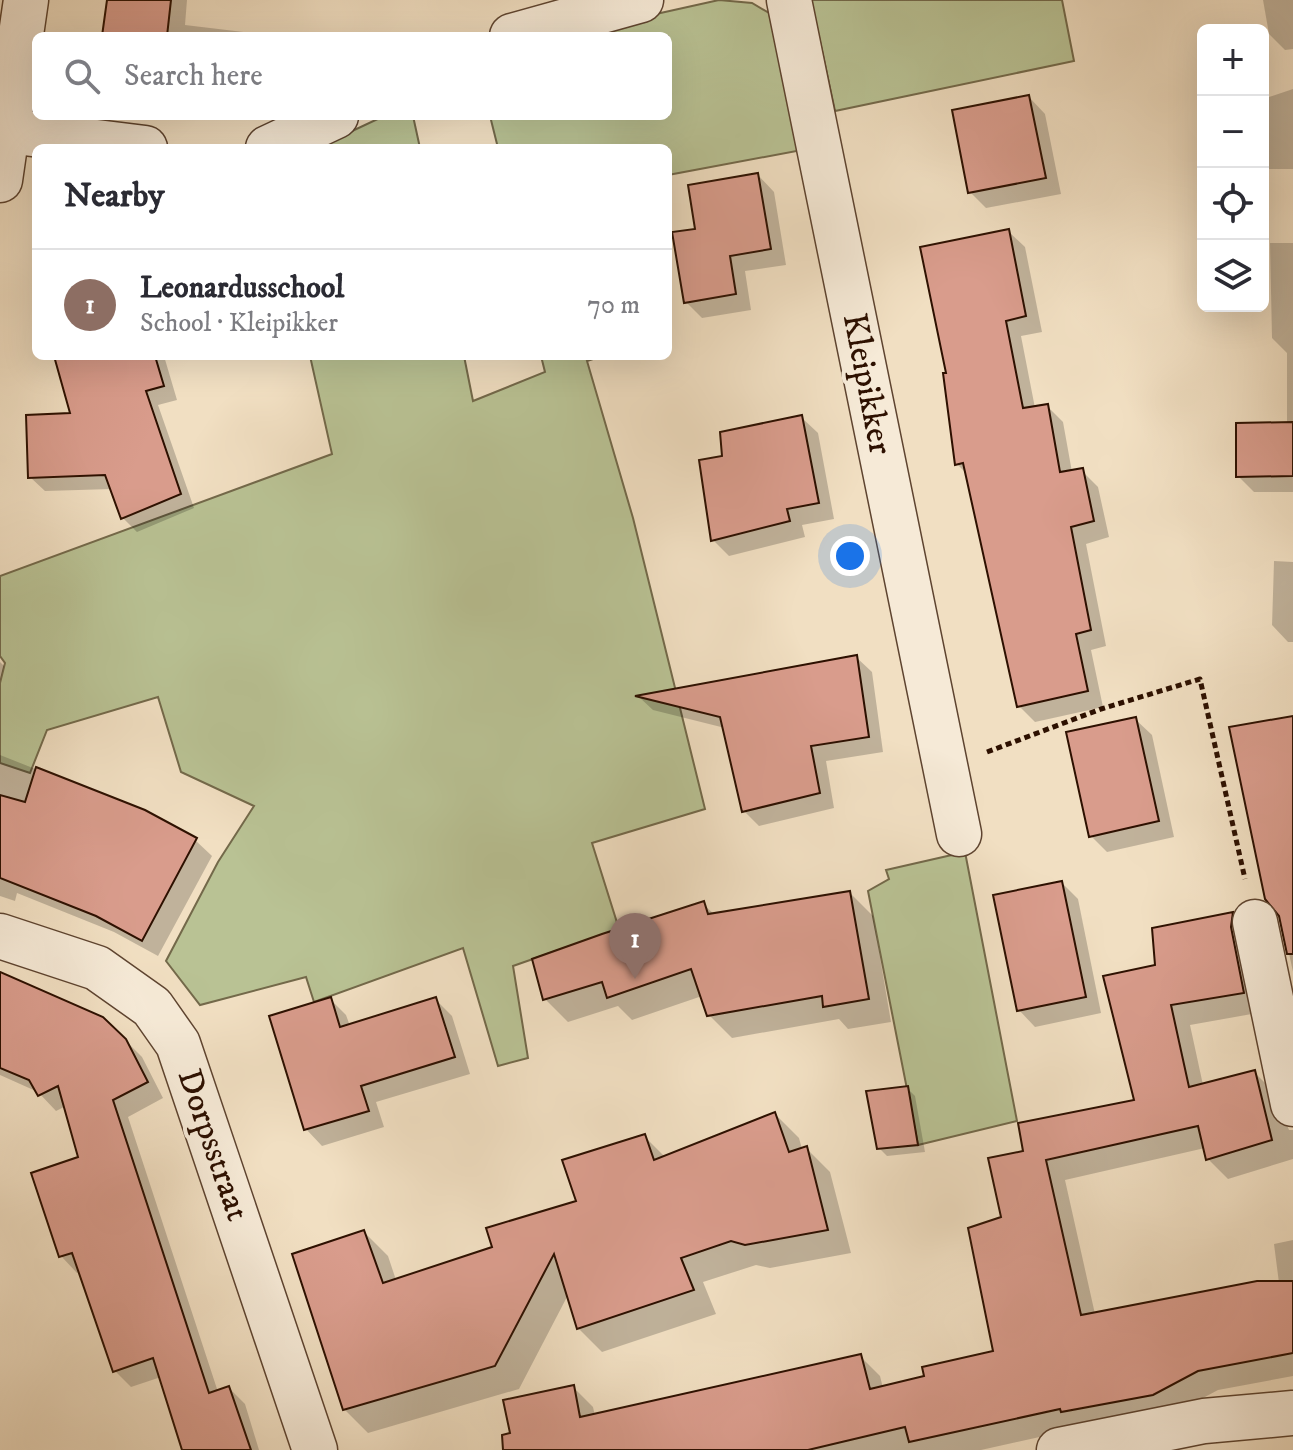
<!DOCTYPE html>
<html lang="en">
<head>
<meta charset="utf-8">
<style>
	body { margin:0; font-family:"IM FELL DW Pica",serif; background:#f2f2f3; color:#2b2b33 }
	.controls { position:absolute; right:24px; top:24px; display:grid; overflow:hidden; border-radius:12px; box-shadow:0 8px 32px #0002 }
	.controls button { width:72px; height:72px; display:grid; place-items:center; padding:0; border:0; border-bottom:2px solid #e1e1e2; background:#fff; color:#2b2b33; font:40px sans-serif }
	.you { position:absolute; left:850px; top:556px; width:28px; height:28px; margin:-20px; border:6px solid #fff; border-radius:50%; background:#1a73e8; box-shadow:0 0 0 12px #1a73e833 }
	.badge { display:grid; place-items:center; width:52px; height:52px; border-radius:50%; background:#8f2418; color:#fff; font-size:26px; font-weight:700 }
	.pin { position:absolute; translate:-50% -66px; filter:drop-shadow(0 2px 4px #0008) }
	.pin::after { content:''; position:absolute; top:42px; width:28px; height:24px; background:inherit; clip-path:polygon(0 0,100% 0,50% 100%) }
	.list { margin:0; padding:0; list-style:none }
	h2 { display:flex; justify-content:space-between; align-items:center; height:104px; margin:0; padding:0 32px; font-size:34px }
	h2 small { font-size:26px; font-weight:400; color:#7c7c81 }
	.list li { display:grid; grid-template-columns:52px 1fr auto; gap:24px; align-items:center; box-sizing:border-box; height:112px; padding:0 32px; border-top:2px solid #e1e1e2 }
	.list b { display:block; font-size:30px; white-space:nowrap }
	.list p { margin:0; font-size:26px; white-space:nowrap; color:#7c7c81 }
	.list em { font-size:26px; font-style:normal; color:#7c7c81 }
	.icon { flex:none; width:44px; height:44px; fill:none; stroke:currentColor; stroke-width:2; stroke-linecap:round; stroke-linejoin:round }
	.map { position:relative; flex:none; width:1293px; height:1450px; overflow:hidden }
	.search { position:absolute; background:#fff; box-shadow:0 8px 32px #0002; left:32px; top:32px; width:640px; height:88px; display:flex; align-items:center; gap:20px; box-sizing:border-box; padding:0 28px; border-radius:12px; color:#7c7c81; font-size:30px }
	.panel { position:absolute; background:#fff; box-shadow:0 8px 32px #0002; left:32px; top:144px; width:640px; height:216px; border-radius:12px }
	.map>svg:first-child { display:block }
</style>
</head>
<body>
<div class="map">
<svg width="1293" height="1450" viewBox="0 0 1293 1450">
	<rect width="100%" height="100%" fill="#f1dfc2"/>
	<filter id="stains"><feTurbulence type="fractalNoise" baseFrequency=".0025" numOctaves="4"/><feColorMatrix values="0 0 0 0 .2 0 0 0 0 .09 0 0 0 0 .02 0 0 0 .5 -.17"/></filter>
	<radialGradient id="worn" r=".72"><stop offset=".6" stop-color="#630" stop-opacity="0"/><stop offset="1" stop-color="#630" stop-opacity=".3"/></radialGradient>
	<g fill="#b9c294" stroke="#73694a" stroke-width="2">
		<polygon points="719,0 752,3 769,13 802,150 668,175 668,148 498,148 490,116 668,116 668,36 557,36"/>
		<polygon points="811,0 1062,0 1074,61 835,111"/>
		<polygon points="384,116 413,116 420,148 316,148"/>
		<polygon points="310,356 464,356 473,401 545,372 541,356 602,356 587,361 633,518 705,809 592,843 619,929 513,966 528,1058 498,1066 463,948 314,1002 306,977 200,1005 166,961 218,862 254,806 181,772 158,697 47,730 30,773 0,763 0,683 5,663 0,656 0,576 332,454"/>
		<polygon points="965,852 1017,1121 918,1145 868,891 889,879 886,870"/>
	</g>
	<g fill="#0003">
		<polygon points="110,0 187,0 185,25 277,36 105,36"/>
		<polygon points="1263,0 1293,0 1293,49 1285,50 1269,34"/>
		<polygon points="1293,89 1293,169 1263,169 1263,99"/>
		<polygon points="1029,97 1045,114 1061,194 986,208 970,192"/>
		<polygon points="496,145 499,148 480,148"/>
		<polygon points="758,175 774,192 786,265 745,271 751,310 702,318 686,302 697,230"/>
		<polygon points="1008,231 1025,247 1042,332 1021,336 1035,408 1047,406 1063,422 1072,472 1082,471 1098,487 1109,537 1086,544 1106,646 1091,650 1103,707 1035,722 1019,706 967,474 957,464 949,374"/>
		<polygon points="1270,243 1293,243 1293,492 1254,492 1238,476 1287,424 1287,353 1272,338"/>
		<polygon points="56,356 164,356 177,400 158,405 194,508 137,532 123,518 112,489 45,491 30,477 73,415"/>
		<polygon points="801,417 818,433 834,519 802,525 805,537 729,556 713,540"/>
		<polygon points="1274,561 1293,562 1293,642 1288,642 1272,625"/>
		<polygon points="856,657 872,672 883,752 826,761 834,808 759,826 744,811 725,728 653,710 639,697"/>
		<polygon points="0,662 4,666 0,681"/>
		<polygon points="1293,717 1293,972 1281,916"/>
		<polygon points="1135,719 1152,735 1174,837 1107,852 1091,836"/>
		<polygon points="0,755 144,812 195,840 212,856 158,956 114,932 17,893 15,901 0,896"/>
		<polygon points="1062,883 1078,899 1101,1013 1035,1027 1019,1010"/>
		<polygon points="850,893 873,916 891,1022 848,1029 839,1019 732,1038 709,1015 702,996 632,1020 618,1006 568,1022 545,999 703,904 715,915"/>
		<polygon points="1232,914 1252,934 1263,1012 1190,1025 1203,1085 1254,1072 1274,1092 1289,1130 1293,1130 1293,1159 1228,1179 1208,1159 1205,1148 1065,1180 1095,1314 1279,1283 1274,1244 1293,1240 1293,1376 1218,1390 1173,1414 1080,1428 981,1450 516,1450 573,1387 593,1407 595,1416 860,1356 880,1376 883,1388 926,1378 995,1353 1004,1219 1025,1152 1136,1101 1157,966"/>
		<polygon points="0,974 125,1040 142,1057 163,1098 128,1117 218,1392 229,1388 245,1404 259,1450 185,1450 161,1377 131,1387 115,1371 80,1271 77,1273 61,1256 80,1158 66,1106 56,1111 38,1092 0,1075"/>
		<polygon points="330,999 346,1015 350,1026 435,999 452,1016 470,1074 376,1102 384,1127 322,1146 306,1129"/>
		<polygon points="907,1088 915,1096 925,1152 887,1156 879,1148"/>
		<polygon points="775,1114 799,1138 802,1149 806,1148 830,1172 851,1253 770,1268 756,1265 703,1282 716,1314 602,1352 578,1328 568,1295 519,1389 368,1433 344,1409 364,1232 388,1256 396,1280 495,1248 578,1202 644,1136 665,1157"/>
	</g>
	<g fill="#d99c8c" stroke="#2d1000" stroke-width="2">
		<polygon points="107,0 171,0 167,36 102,36"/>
		<polygon points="1029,95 1046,178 968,193 952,110"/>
		<polygon points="758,173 771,249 730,256 736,294 684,303 672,232 695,229 688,185"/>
		<polygon points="1009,229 1026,316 1006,321 1023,408 1048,404 1060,472 1083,468 1094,521 1071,527 1091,630 1076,634 1088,691 1017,707 963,463 955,465 943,373 946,373 920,247"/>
		<polygon points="54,356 155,356 164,386 146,391 181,494 121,519 105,475 28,478 26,415 70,413"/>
		<polygon points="802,415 819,503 787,509 790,521 711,541 699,460 722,456 720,432"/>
		<polygon points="1293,422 1293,476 1236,477 1236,423"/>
		<polygon points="857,655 869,737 811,746 820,793 742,812 720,717 635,696"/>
		<polygon points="1293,716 1293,954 1287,954 1279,916 1265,899 1229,727"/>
		<polygon points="1136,717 1159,821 1089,837 1066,732"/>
		<polygon points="36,767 145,810 197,838 142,941 96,916 0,878 0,795 25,802"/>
		<polygon points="1062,881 1086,997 1017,1011 993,895"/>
		<polygon points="850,891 869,999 823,1007 822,996 707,1016 691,969 607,998 602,982 543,1000 532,959 602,934 704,901 708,914"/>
		<polygon points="1233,912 1231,927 1244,993 1171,1005 1189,1087 1255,1070 1272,1140 1206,1160 1198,1126 1046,1160 1081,1315 1257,1281 1293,1281 1293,1353 1198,1371 1153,1395 1061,1412 1060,1409 909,1442 905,1427 808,1450 503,1450 502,1435 510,1433 503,1400 574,1385 580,1417 861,1354 870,1389 924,1376 922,1367 993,1351 968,1228 1001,1217 988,1158 1023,1151 1018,1123 1134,1100 1103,976 1155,965 1152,928"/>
		<polygon points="0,972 103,1017 126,1039 148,1082 113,1100 209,1393 229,1386 251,1450 182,1450 153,1358 113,1372 72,1253 59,1257 31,1173 78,1157 58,1086 38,1096 29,1080 0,1068"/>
		<polygon points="331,997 340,1027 436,997 455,1057 361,1086 369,1111 304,1130 269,1016"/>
		<polygon points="908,1086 918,1145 877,1149 866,1091"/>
		<polygon points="775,1112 789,1152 807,1146 828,1230 745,1245 731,1241 681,1258 694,1290 577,1329 554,1254 495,1366 343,1410 292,1254 364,1230 383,1283 492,1247 486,1228 576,1201 562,1160 645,1134 654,1160"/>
	</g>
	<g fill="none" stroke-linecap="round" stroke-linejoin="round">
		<defs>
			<g id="minor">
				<polyline points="789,0 959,834"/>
				<polyline points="512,36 641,0"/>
				<polyline points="8,131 145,148"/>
				<polyline points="268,148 336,116"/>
				<polyline points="0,180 26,0"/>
				<polyline points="1255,922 1293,1104"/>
				<polyline points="0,936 97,968 152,1007 178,1044 315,1450"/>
				<polyline points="1059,1450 1204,1421 1293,1413"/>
			</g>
		</defs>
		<use href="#minor" stroke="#5e4430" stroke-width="47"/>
		<polyline stroke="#2d1000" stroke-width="5" stroke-dasharray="6 4" stroke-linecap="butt" points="987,752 1101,709 1200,679 1245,879"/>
		<use href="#minor" stroke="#f6ead7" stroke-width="44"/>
	</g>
	<g text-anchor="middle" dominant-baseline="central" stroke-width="8" stroke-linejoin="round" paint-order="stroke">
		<g font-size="34" fill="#2d1000" stroke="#f6ead7">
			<text transform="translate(867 384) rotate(79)">Kleipikker</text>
			<text transform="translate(213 1145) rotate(71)">Dorpsstraat</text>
		</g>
	</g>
	<rect width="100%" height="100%" filter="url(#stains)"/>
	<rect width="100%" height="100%" fill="url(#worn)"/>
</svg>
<div class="controls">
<button>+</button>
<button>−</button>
<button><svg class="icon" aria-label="locate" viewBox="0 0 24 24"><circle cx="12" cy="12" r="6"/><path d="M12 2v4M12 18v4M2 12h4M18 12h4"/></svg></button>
<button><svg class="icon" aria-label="layers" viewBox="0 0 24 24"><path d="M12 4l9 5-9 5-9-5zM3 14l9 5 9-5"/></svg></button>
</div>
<div class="you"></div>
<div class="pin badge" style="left:635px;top:979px;background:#8d6e63">1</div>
<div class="search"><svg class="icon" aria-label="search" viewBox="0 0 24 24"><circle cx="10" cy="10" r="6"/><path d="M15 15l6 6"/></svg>Search here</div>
<section class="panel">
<h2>Nearby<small></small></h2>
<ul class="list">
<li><span class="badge" style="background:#8d6e63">1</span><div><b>Leonardusschool</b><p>School · Kleipikker</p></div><em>70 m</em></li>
</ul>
</section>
</div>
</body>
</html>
